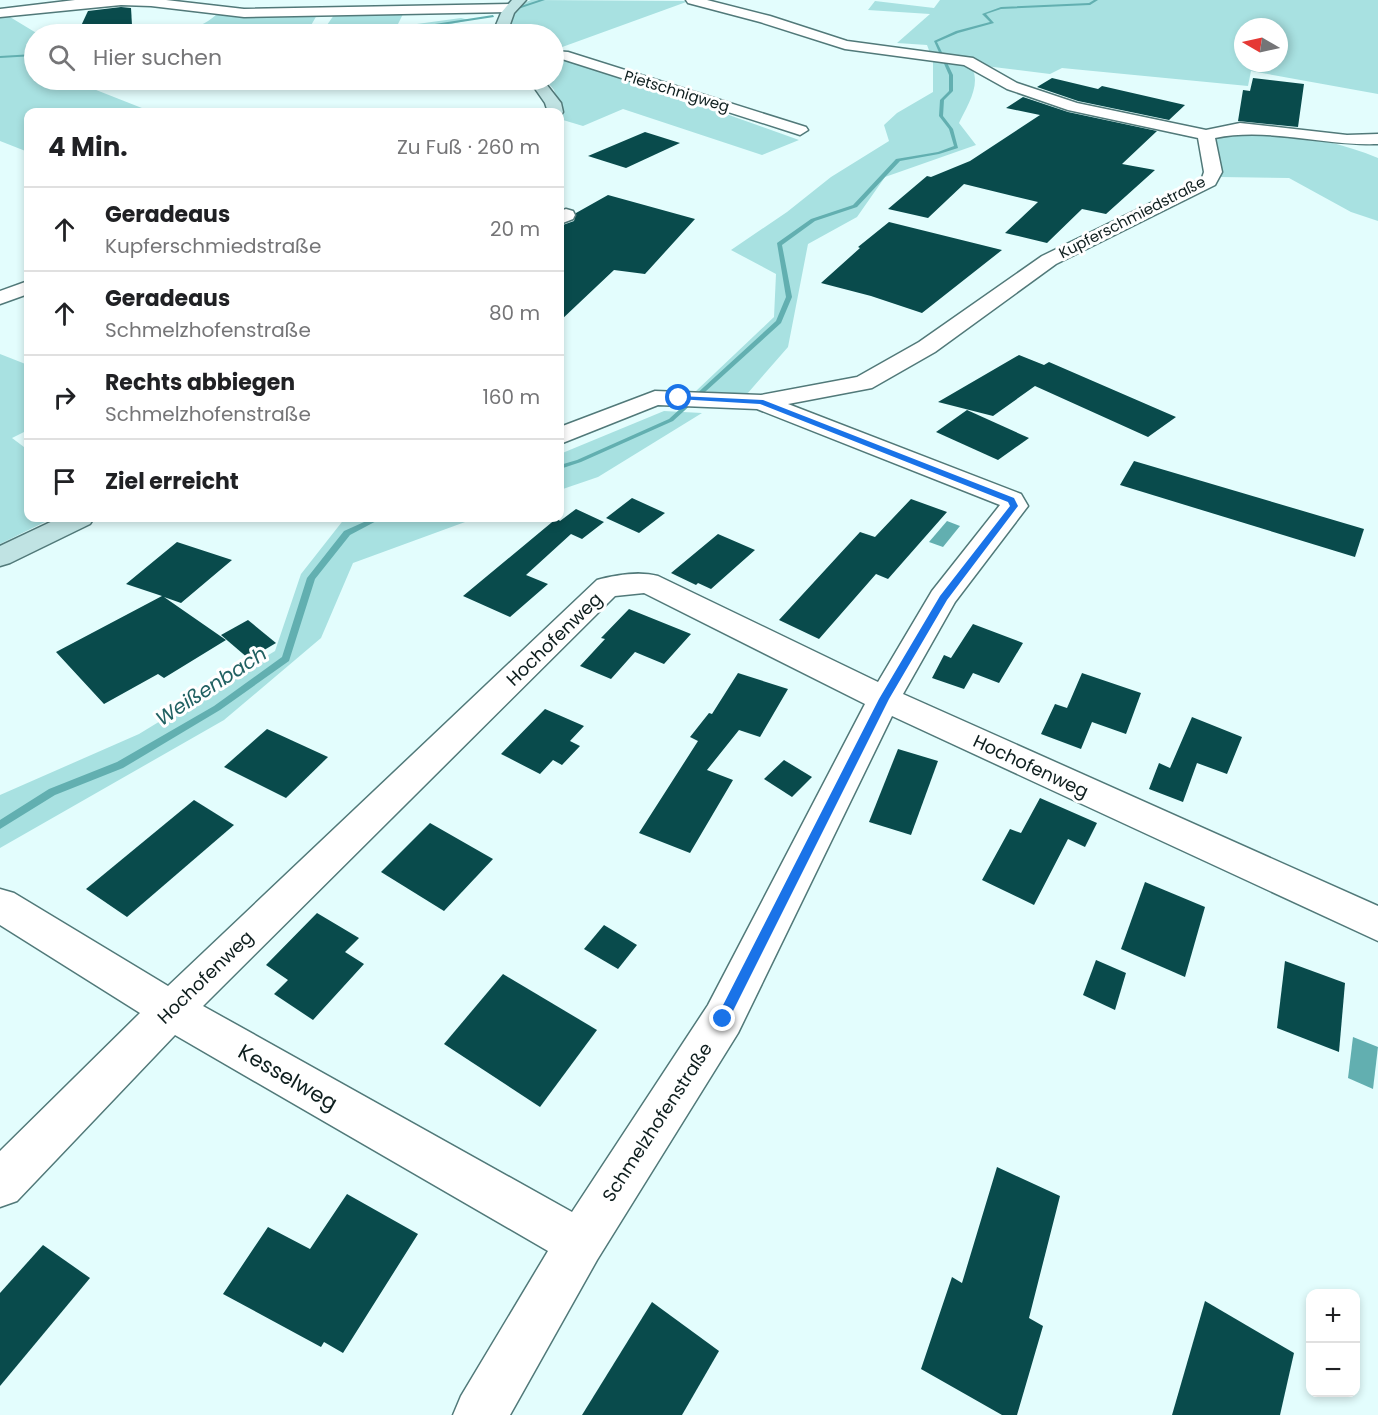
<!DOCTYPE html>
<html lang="de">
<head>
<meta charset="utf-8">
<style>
	body { margin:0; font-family:Poppins,sans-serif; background:#f6f6f6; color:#202124 }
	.controls { position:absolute; right:18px; bottom:18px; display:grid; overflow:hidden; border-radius:12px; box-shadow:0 3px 9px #0003 }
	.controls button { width:54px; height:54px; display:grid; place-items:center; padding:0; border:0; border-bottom:2px solid #e0e0e0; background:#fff; color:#202124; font:30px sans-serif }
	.compass { position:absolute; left:1234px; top:18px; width:54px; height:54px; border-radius:50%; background:#fff; box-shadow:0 3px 9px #0003; rotate:279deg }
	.stop { position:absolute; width:18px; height:18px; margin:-14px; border:4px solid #1a73e8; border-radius:50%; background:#fff }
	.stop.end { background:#1a73e8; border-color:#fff; box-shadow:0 2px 6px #0008 }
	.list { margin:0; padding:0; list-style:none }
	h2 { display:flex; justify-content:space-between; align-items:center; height:78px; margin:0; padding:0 24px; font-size:26px }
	h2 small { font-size:20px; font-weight:400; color:#757577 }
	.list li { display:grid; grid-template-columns:39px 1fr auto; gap:18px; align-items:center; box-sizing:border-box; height:84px; padding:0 24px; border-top:2px solid #e0e0e0 }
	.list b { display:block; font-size:22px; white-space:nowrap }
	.list p { margin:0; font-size:20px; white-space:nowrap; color:#757577 }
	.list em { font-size:20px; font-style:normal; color:#757577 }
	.icon { flex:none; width:33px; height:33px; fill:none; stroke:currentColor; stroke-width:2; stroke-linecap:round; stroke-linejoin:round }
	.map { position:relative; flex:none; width:1378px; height:1415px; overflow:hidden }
	.search { position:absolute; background:#fff; box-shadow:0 3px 9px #0003; left:24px; top:24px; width:540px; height:66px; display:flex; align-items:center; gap:15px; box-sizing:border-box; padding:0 21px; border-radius:33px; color:#757577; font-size:22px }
	.panel { position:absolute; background:#fff; box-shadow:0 3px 9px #0003; left:24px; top:108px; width:540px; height:414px; border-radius:12px }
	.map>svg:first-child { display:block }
</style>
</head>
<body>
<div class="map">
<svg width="1378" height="1415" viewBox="0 0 1378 1415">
	<rect width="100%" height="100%" fill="#e3fdfd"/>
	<g fill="#a8e1e1" fill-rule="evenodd">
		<path d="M531,0L689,1L554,50L607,63L594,67L799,140L762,155L623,109L583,126L563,120L554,90L546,80H554V34H514C504,18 515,6 531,0Z"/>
		<path d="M940,0H1378V94L1251,71L1248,86L1062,68L1050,74L969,64C984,81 967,106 959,123L976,145L885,177L857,217L808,244L788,347L747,394L696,391L774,317L776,274L731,250L787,212L831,177L889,141L884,125L897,113L933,92V61L927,45L897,43L930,14L868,10L875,1L934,8ZM1243,27H1279V63H1243Z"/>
		<polygon points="5,14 38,34 34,34 34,80 103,80 86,86 152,112 28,112 28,152 0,141 0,15"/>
		<polygon points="403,14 398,24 327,25 334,15"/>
		<path d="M216,15H317L306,34L380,29L461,18L469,20L420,31L362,34H151C176,33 196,32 216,15Z"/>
		<path d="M1233,131C1281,130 1334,140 1378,158V221L1351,212L1289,178L1220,177L1214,139Z"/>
		<polygon points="0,354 28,365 28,430 12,438 28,450 28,518 53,518 0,544"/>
		<polygon points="664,411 702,413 598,477 560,490 560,454"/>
		<polygon points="345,518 476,518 353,563 321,638 224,720 0,848 0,795 139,734 275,651 301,574"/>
	</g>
	<g fill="#62afb0">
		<polygon points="947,521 960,526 943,547 929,542"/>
		<polygon points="1353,1037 1378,1047 1373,1089 1348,1078"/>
	</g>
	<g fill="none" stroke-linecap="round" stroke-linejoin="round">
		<g fill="#62afb0" fill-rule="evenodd">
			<polygon points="539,0 545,0 518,9 515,8"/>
			<polygon points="1094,0 1098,0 1090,5 1001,9 986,14 994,23 958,33 937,42 953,75 953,91 944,100 943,116 953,129 958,148 939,154 900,161 857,207 815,221 782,245 792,297 781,323 673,421 581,462 560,469 560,465 577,460 669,419 776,321 786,297 777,243 811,219 853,205 896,159 938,152 954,146 949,129 939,116 940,100 949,91 949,75 934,41 956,31 990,22 982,14 1001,7 1089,3"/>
			<polygon points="493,15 494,17 409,30 317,34 409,28"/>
			<polygon points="34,54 34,56 0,58 0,56"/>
			<polygon points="373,518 382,518 350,535 315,579 289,661 220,710 123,768 55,795 0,829 0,820 49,789 117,762 214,706 282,657 307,578 344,531"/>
		</g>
	</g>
	<g fill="#094b4c">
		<polygon points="121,7 131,8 132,25 80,28 88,11"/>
		<polygon points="1052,78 1098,89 1102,86 1185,105 1169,120 1078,101 1037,87"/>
		<polygon points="1253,78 1304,84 1298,127 1238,121 1243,90 1250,91"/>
		<polygon points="1023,97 1068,112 1157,131 1122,164 1155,170 1106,214 1082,209 1047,243 1005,233 1038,202 964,184 928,218 888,209 927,176 931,177 970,161 1040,115 1006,108"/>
		<polygon points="645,132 680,143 626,168 588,156"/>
		<polygon points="608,195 695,219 645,274 614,270 560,321 560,226 574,221 576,213"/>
		<polygon points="889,222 1002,250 922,313 871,296 821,283 860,248 858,247"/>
		<polygon points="1019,355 1044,365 1049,362 1176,417 1148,437 1035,386 993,416 938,402"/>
		<polygon points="967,410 1029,438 998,460 936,432"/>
		<polygon points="1134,461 1364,529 1355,557 1120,485"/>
		<polygon points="632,498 665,513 639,533 606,518"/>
		<polygon points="911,499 947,512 888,579 876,574 819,639 779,620 860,532 875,537"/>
		<polygon points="576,509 604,522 582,539 571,534 526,575 548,584 510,617 463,596 557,518 560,521"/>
		<polygon points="718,534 755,550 711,589 698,583 696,585 671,573"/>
		<polygon points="177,542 232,560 181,603 164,597 226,640 164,678 158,674 104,704 56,652 162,596 126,584"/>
		<polygon points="629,609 691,634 664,664 635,652 611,679 580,666 605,639 601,638"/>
		<polygon points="248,620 276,643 249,659 221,635"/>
		<polygon points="973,624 1023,643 999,683 973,673 964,689 932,678 944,655 951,658"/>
		<polygon points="738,673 788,689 760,737 739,730 707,770 733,780 690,853 639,833 698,741 690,737 709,713 712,714"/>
		<polygon points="1082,673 1141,693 1126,734 1092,722 1081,749 1041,734 1055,704 1067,708"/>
		<polygon points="545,709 584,726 570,741 580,746 562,765 553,760 540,774 501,754"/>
		<polygon points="1192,717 1242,737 1227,774 1197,763 1183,802 1149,789 1159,763 1170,768"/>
		<polygon points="267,729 328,757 286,798 224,767"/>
		<polygon points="898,749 938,761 911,835 869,822"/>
		<polygon points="784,760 812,777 792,797 764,779"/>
		<polygon points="1040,798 1097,823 1085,847 1068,839 1034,905 982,880 1010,829 1021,833"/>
		<polygon points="194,800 234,825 127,917 86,889"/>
		<polygon points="430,823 493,859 444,911 381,872"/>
		<polygon points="1145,882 1205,907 1185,977 1121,949"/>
		<polygon points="317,913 359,938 345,952 364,964 313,1020 274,994 288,980 266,965"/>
		<polygon points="604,925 637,945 618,969 584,949"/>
		<polygon points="1096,960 1126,973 1115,1010 1083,995"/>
		<polygon points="1285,961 1345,983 1339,1052 1277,1028"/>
		<polygon points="503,974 597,1030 540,1107 444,1044"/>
		<polygon points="997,1167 1060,1196 1029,1318 1043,1326 1017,1415 1002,1415 921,1369 952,1277 962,1283"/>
		<polygon points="347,1194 418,1234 343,1353 324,1342 321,1347 223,1294 268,1227 310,1249"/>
		<polygon points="43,1245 90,1278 0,1386 0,1293"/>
		<polygon points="1205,1301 1294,1353 1280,1415 1172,1415"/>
		<polygon points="652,1302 719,1351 682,1415 582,1415"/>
	</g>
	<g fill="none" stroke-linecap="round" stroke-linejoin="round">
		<defs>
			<g id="street">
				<polygon points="75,0 166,0 244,9 510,4 516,8 510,12 244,17 151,6 121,5 0,17 0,9"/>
				<path d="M686,0H707L770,16L847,41L973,58L1017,83L1077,103L1206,130L1240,123L1347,135L1378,134V144C1323,146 1269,127 1215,138L1222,172L1215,185L1056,264L935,352L872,388L788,404L1021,494L1028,506L955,602L903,694L1378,906V941L892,716L738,1033L597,1260L510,1415H453L461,1396L548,1251L175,1035L17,1201L0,1207V1151L140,1013L0,925V889L14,893L168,986L597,580C615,575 640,571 658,576L878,682L932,591L1000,505L757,409L658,405L560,444V427L655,391L761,395L857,377L919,342L1042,256L1202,178L1204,172L1198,138L1068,110L1007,89L964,65L845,49L760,22L688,3ZM644,593L865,704L708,1005L572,1212L203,1006L615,596Z"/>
				<polygon points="554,51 568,52 806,127 808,130 800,135 794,133 562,59 554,59"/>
				<polygon points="566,209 573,211 575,215 573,219 560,224 560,211"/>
				<polygon points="28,281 28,294 0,304 0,291"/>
			</g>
			<g id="secondary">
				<polygon points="512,0 526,0 514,13 508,30 510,34 498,34 494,30 501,13"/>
				<polygon points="529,80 543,80 561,103 563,112 561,115 560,112 548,112 545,103"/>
				<polygon points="59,518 94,518 90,524 10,563 0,566 0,546"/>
			</g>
		</defs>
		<use href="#street" stroke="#517979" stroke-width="3"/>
		<use href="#secondary" stroke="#517979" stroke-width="3"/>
		<use href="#street" fill="#fff" fill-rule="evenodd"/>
		<use href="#secondary" fill="#c0e3e3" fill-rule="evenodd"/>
	</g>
	<polygon fill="#1a73e8" points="679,396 763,400 1014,498 1018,506 947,600 889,699 727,1023 723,1025 718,1023 716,1019 718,1015 879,699 940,596 1010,506 1008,502 760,404 677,399"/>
	<g text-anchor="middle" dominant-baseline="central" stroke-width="6" stroke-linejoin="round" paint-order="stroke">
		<g font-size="15" fill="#0e1e1e" stroke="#fff">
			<text transform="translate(677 91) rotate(17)">Pietschnigweg</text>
			<text transform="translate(1132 217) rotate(-27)">Kupferschmiedstraße</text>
		</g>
		<g font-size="18" fill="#0e1e1e" stroke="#fff">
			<text transform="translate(554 639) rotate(-44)">Hochofenweg</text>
			<text transform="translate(1031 766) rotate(25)">Hochofenweg</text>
			<text transform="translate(205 977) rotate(-44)">Hochofenweg</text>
			<text transform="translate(657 1122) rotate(-57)">Schmelzhofenstraße</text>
		</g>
		<g font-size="20" font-style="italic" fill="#216162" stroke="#fff">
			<text transform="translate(211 686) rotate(-33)">Weißenbach</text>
		</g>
		<g font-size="21" fill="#0e1e1e" stroke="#fff">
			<text transform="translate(288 1077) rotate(30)">Kesselweg</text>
		</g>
	</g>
</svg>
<div class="controls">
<button>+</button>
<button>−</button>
</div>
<svg class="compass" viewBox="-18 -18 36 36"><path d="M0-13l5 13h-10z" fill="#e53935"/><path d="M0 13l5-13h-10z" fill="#757577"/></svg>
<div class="stop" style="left:679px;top:398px"></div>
<div class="stop end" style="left:723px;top:1019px"></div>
<div class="search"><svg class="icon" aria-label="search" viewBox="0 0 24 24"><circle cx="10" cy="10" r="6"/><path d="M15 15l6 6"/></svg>Hier suchen</div>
<section class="panel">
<h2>4 Min.<small>Zu Fuß · 260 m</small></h2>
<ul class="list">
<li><svg class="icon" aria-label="ahead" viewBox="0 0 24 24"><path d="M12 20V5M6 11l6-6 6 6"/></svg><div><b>Geradeaus</b><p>Kupferschmiedstraße</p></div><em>20 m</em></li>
<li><svg class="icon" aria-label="ahead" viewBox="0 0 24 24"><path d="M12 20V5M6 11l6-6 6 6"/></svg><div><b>Geradeaus</b><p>Schmelzhofenstraße</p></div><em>80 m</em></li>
<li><svg class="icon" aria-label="right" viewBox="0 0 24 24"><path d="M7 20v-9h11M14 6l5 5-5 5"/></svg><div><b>Rechts abbiegen</b><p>Schmelzhofenstraße</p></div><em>160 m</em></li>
<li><svg class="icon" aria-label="arrive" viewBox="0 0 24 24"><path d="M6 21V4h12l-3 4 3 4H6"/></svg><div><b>Ziel erreicht</b></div></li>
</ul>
</section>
</div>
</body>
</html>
